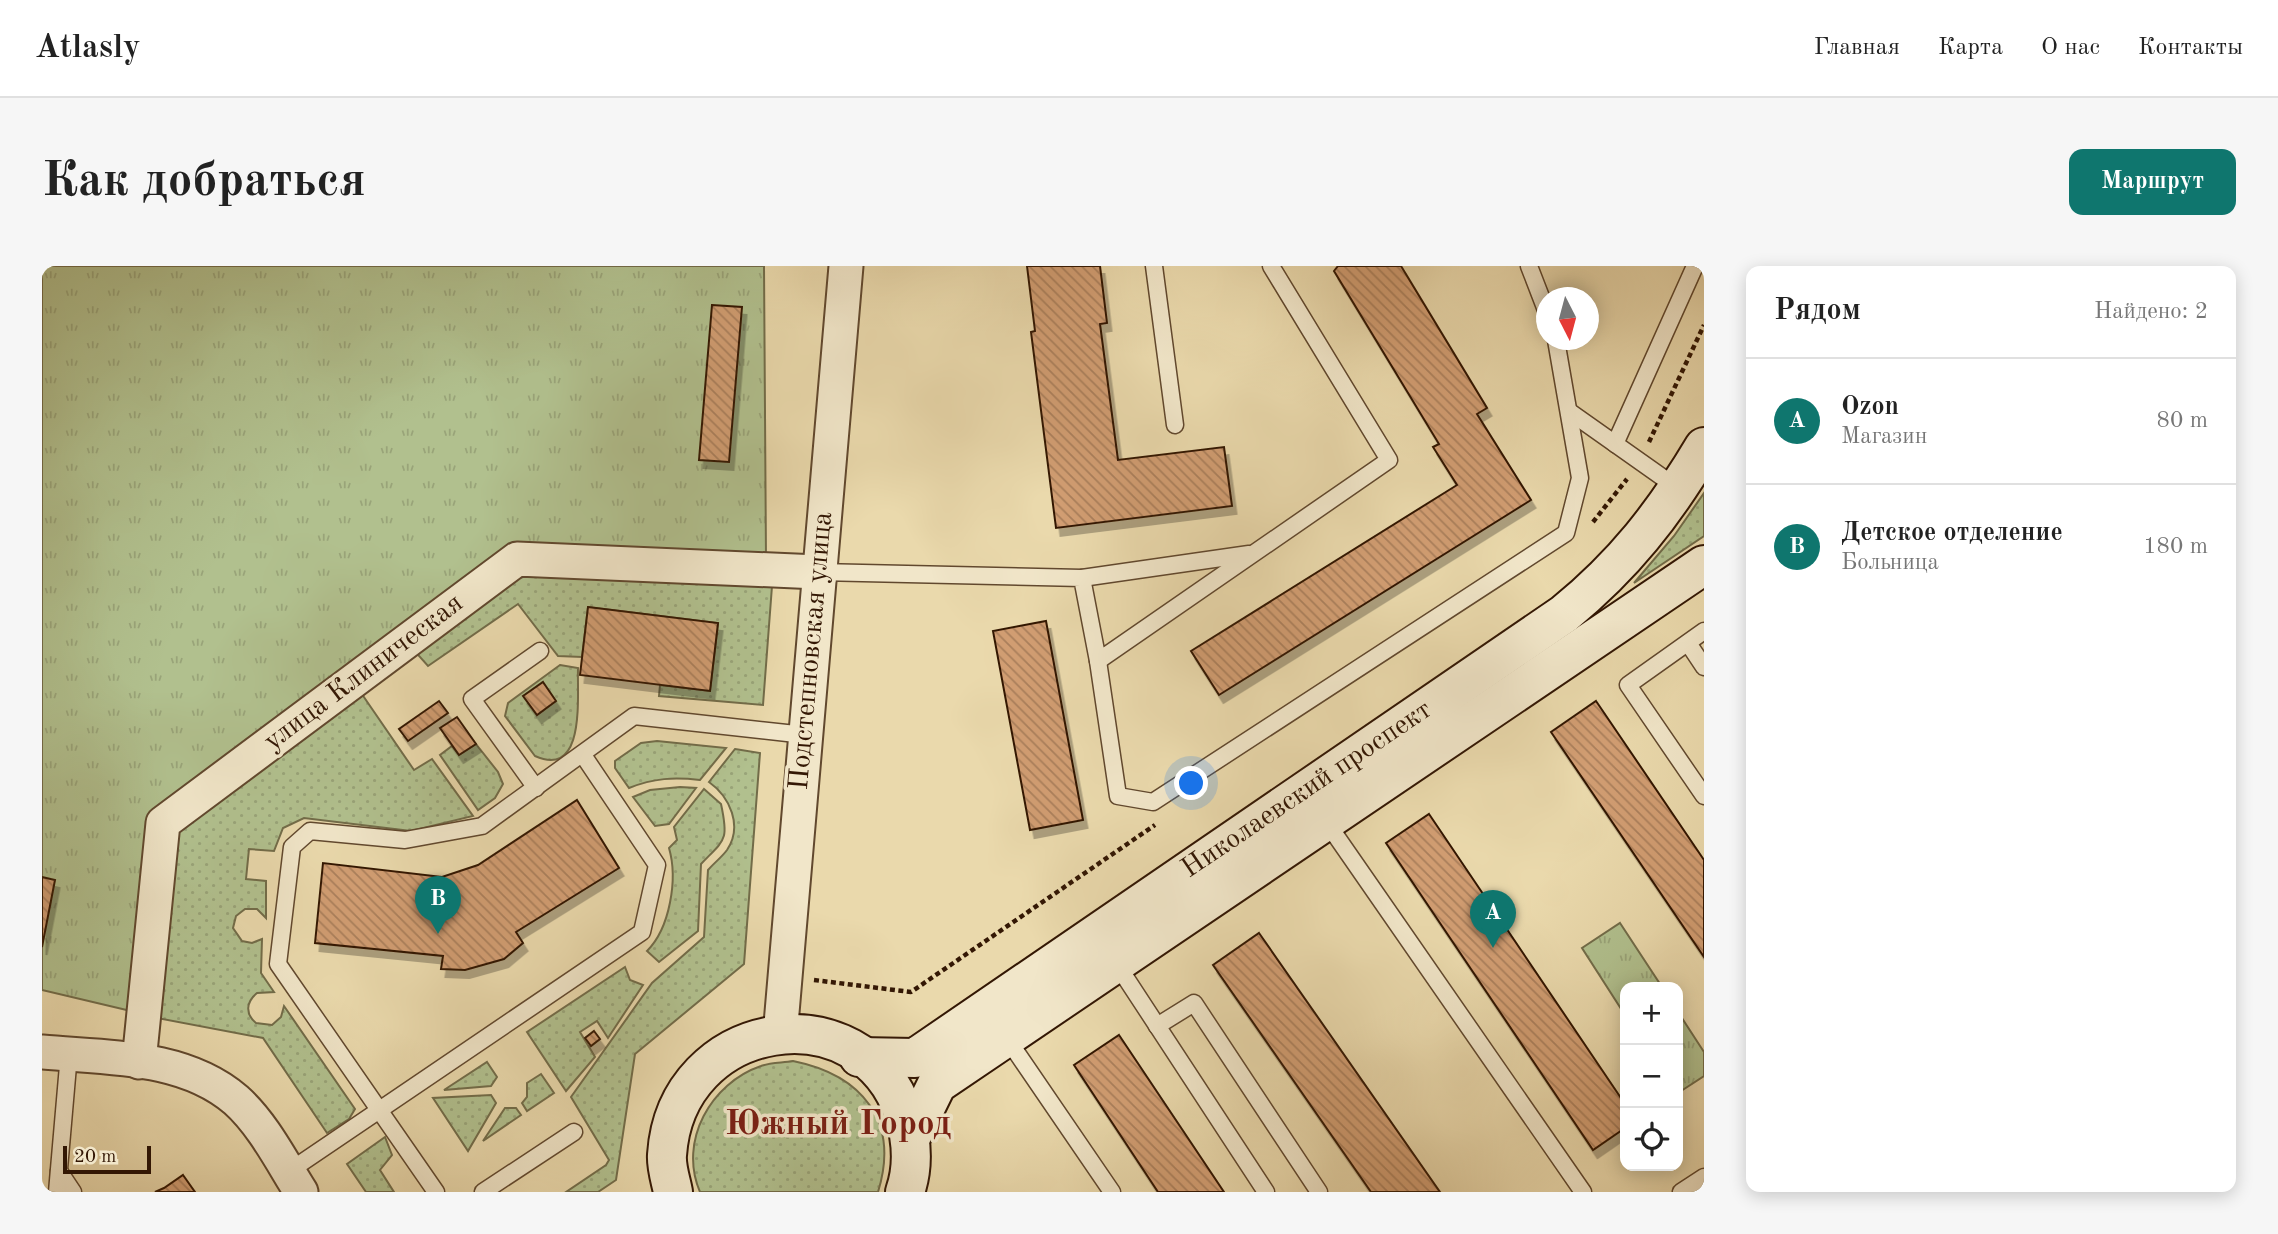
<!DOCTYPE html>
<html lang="ru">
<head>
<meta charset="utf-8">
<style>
	body { margin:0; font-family:"Old Standard TT",serif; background:#f6f6f6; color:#222 }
	.controls { position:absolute; right:21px; bottom:21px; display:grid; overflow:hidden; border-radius:14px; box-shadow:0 4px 18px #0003 }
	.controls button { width:63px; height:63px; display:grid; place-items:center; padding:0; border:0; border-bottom:2px solid #e0e0e0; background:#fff; color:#222; font:35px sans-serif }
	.compass { position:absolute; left:1494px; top:21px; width:63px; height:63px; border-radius:50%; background:#fff; box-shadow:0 4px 18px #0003; rotate:174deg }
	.scale { position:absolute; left:21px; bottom:18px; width:88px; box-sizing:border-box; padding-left:7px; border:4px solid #331704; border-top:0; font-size:19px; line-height:24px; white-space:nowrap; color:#331704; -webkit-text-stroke:5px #f1e6c9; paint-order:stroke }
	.you { position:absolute; left:1150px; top:518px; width:24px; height:24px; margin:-18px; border:5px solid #fff; border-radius:50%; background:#1a73e8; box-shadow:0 0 0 10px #1a73e833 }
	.badge { display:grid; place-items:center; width:46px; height:46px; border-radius:50%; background:#0f766e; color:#fff; font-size:23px; font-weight:700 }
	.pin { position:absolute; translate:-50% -58px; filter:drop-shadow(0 2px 4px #0008) }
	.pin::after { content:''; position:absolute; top:37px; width:24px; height:21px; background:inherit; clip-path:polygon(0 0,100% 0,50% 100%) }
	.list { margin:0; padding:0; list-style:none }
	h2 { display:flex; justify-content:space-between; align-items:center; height:91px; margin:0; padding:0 28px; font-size:30px }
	h2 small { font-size:23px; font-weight:400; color:#767676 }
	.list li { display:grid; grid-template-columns:46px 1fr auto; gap:21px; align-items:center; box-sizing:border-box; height:126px; padding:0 28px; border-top:2px solid #e0e0e0 }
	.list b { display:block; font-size:26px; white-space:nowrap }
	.list p { margin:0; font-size:23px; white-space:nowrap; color:#767676 }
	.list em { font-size:23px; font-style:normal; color:#767676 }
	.icon { flex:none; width:38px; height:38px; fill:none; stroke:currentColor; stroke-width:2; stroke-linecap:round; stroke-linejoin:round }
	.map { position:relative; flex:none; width:1662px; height:926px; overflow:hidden; border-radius:14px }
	header { display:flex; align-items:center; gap:42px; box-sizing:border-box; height:98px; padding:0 35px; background:#fff; border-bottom:2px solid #e0e0e0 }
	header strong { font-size:33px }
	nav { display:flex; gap:38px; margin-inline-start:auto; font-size:24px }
	.intro { display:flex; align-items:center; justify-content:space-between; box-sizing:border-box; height:168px; padding:0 42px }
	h1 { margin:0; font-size:49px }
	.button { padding:18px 32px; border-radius:14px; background:#0f766e; color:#fff; font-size:24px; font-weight:700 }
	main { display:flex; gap:42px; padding:0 42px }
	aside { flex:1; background:#fff; border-radius:14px; box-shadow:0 4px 18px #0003 }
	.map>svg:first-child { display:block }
</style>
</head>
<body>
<header>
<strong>Atlasly</strong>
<nav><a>Главная</a><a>Карта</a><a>О нас</a><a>Контакты</a></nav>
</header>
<div class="intro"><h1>Как добраться</h1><a class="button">Маршрут</a></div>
<main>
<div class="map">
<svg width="1662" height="926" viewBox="0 0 1662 926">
	<defs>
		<pattern id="grass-dots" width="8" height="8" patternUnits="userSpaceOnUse" patternTransform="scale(1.75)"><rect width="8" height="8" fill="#b1c08e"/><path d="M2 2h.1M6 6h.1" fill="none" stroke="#99a479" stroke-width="1.8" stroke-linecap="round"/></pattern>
		<pattern id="park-tufts" width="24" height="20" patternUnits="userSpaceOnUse" patternTransform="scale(1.75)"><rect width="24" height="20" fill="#b1c08e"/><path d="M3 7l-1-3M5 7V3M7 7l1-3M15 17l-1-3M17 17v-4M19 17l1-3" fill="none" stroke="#99a479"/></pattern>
		<pattern id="building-back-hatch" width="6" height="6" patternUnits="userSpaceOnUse" patternTransform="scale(1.75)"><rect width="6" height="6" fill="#d19d72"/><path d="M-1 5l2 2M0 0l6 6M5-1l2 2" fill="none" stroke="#aa7f5b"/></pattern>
		<filter id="shadow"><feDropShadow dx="4.5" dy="8" stdDeviation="0" flood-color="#0004"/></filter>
	</defs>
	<rect width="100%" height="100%" fill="#ead9ac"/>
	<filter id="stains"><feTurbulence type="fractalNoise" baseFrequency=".00286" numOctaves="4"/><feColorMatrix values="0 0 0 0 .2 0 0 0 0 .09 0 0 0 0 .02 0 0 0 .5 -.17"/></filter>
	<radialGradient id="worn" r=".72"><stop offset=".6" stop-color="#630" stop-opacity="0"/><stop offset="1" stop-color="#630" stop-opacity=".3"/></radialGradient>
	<g fill="url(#grass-dots)" stroke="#726c49" stroke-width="2">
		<polygon points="1662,227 1662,270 1592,317 1632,270"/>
		<polygon points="474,303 730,320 721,439 617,430 618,419 668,425 676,357 546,341 540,391 516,390 476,338 386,400 369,381"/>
		<path d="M518,399L536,402C535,431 544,513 493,490L463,450L466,437Z"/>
		<path d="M315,421L372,504L390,493L431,550L369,565L262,552L241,562L232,585L207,583L204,613L224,615V652L215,643H203L194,650L191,662L200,675L210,677L220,673L219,707L232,726L215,727C204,736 203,748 214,757L230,759L239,751L242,740L313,843L307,853L285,867L221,772L115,752L132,557Z"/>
		<path d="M615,475L684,482L658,514C632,511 612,512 587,522L573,502V495L599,477Z"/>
		<polygon points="434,478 456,506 461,518 453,532 436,544 398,489 410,480 417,489"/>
		<path d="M693,483L718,487L702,698L593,788L574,914L556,926H524L564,899L567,894L529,831L610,717L662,671L666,604C672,597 680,591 685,584C701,560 688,531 667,516Z"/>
		<polygon points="638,521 654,522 627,558 613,560 591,531 608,524"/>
		<path d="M662,523L679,538C687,575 683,573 659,598L656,665L617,696L605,685C628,662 636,613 627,582L635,574L632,561Z"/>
		<polygon points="583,701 588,714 601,719 566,772 555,755 538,766 553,791 524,825 485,766"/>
		<path d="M751,795C820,809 858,855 836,926H658C636,875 669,817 719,800C729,796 741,797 751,795Z"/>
		<polygon points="445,796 455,811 449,820 402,824"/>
		<polygon points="499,808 512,827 485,845 480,837 485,831 485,817"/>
		<polygon points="449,829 454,837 426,885 391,832"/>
		<polygon points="463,842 474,842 479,849 441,875"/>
		<polygon points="343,871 350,889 338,904 352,926 324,926 305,898"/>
	</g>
	<g fill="url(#park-tufts)" stroke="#726c49" stroke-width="2">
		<polygon points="0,0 722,0 724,293 469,282 111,555 93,746 0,724"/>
		<polygon points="1578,657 1620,721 1583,721 1583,749 1540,682"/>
		<polygon points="1636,746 1662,786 1662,810 1636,827"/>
	</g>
	<g fill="url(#building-back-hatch)" stroke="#331704" stroke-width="2" filter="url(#shadow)">
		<polygon points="985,0 1058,0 1065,57 1058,58 1076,194 1182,181 1190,240 1014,262 989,66 993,65"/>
		<polygon points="1296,0 1359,0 1445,142 1435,148 1489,234 1177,429 1149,385 1415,219 1391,181 1397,178 1292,5"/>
		<polygon points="670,39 700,41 687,196 657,194"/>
		<polygon points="546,341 676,357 668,425 538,409"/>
		<polygon points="1004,355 1041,554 988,564 951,365"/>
		<polygon points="501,416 514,435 495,449 481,430"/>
		<polygon points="397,435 406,447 366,475 357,463"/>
		<polygon points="1554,435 1662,594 1662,691 1509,466"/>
		<polygon points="415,451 434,478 417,489 398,462"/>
		<polygon points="535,534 577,602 474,666 481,677 462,693 423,704 399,703 401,690 273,677 281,597 400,611 436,599"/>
		<polygon points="1387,548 1583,838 1583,862 1551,884 1344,577"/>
		<polygon points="0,611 13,614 0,681"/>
		<polygon points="1217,667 1398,926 1329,926 1171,699"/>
		<polygon points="552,765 558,773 549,780 543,772"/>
		<polygon points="1077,769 1182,926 1116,926 1032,799"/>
		<polygon points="141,909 153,926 113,926 122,922"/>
	</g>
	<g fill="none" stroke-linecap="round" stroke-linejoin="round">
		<defs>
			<g id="lane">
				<polyline points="1112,0 1133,159"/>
				<polyline points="1487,0 1504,44"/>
				<polyline points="1528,146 1637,223"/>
				<polyline points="1573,178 1653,0"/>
				<polyline points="776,306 1040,312 1056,395 1347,194 1229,0"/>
				<polyline points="1040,312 1207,288"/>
				<polyline points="1662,365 1586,419 1662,530"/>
				<polyline points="1646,377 1662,401"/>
				<polyline points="1056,395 1076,530 1111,536 1524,267 1538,212 1514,74"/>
				<polyline points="494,522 430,433 498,385"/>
				<polyline points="1283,554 1541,926"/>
				<polyline points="1074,697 1224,926"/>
				<polyline points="1115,760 1152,737 1277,926"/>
				<polyline points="964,771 1070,926"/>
				<polyline points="17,905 31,926"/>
				<polyline points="246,906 600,666 615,599 541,489"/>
				<polyline points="15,926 27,788"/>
				<polyline points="394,926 236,698 250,581 268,565 363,574 440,560 592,450 763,469"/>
				<polyline points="441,926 532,866"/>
				<polyline points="1639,926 1662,911"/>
			</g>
			<g id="street">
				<polyline points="738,770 804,0"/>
				<path d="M0,786C65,792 142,789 194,834C221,858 240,896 259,926"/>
				<polyline points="97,796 121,557 475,293 776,306"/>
			</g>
			<g id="secondary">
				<path d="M817,791L873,792L1522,348C1582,299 1622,248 1662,181"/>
				<polyline points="869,871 895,818 1662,299"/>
				<path d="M631,926C629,915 624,901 625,889C634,751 820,723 862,848C870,874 872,900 863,926"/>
			</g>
		</defs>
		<use href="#lane" stroke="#61482e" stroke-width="19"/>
		<use href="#street" stroke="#61482e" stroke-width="37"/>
		<use href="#secondary" stroke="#331704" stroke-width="42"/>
		<g stroke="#331704" stroke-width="4.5" stroke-dasharray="5 3.5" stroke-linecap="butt">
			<polyline points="1607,176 1662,59"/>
			<polyline points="1551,256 1585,213"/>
			<polyline points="772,714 869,726 1113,559"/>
		</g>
		<use href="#lane" stroke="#f1e6c9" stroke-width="16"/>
		<use href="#street" stroke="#f1e6c9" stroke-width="33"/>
		<use href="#secondary" stroke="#f1e6c9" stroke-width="38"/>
	</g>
	<g text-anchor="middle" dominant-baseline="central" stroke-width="7" stroke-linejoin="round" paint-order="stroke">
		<g font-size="28" fill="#331704" stroke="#f1e6c9">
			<text transform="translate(770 385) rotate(-85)">Подстепновская улица</text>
			<text transform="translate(322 407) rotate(-37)">улица Клиническая</text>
			<text transform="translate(1265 524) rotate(-34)">Николаевский проспект</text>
		</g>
		<g font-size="35" font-weight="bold" fill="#7a1f14" stroke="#f1e6c9">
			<text x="796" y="858">Южный Город</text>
		</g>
	</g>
	<rect width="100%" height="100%" filter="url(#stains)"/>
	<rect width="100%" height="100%" fill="url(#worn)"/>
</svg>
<div class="controls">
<button>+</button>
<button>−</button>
<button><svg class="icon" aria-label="locate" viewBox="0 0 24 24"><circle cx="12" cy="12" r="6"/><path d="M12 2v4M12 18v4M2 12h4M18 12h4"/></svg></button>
</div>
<svg class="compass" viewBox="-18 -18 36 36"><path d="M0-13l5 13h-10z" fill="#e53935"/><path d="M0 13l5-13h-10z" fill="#767676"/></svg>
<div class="scale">20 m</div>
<div class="you"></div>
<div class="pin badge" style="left:1451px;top:682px">A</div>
<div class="pin badge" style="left:396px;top:668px">B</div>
</div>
<aside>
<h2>Рядом<small>Найдено: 2</small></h2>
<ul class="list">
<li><span class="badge">A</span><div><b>Ozon</b><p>Магазин</p></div><em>80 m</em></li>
<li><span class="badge">B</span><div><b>Детское отделение</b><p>Больница</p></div><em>180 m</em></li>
</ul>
</aside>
</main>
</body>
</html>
